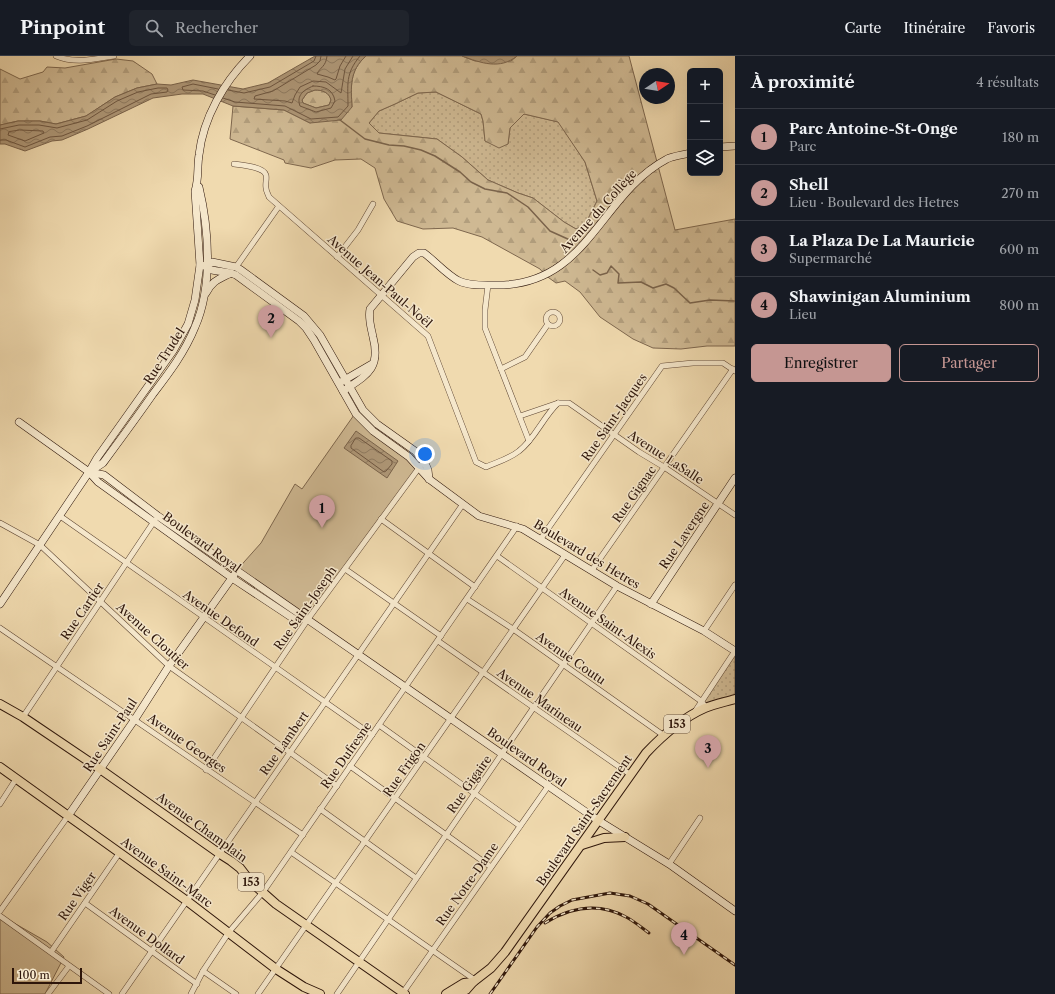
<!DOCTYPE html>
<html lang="fr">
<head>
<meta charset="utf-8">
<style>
	body { margin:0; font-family:"Libre Caslon Text",serif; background:#20242c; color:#f1f3f6 }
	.controls { position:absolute; right:12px; top:12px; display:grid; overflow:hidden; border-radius:6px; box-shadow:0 4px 16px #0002 }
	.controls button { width:36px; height:36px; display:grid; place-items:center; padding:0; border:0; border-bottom:1px solid #363941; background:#171b24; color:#f1f3f6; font:20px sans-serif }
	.compass { position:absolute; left:639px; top:12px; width:36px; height:36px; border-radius:50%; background:#171b24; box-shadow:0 4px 16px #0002; rotate:78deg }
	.scale { position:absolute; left:12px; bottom:10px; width:70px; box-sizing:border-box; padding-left:4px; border:2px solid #2d150a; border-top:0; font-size:11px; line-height:14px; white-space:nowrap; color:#2d150a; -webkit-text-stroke:3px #f5e7cb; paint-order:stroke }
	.you { position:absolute; left:425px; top:398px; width:14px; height:14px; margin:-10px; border:3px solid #fff; border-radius:50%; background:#1a73e8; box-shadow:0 0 0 6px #1a73e833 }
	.badge { display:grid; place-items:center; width:26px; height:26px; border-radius:50%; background:#c59692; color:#111; font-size:13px; font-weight:700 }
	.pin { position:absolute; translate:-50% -33px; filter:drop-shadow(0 1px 2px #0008) }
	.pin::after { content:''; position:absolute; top:21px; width:14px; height:12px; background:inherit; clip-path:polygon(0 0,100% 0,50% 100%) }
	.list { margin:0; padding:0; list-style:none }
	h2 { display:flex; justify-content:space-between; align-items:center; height:52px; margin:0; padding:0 16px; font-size:17px }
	h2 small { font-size:13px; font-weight:400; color:#9ea1a6 }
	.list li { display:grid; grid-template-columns:26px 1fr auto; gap:12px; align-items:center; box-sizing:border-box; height:56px; padding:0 16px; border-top:1px solid #363941 }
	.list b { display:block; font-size:15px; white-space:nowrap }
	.list p { margin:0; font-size:13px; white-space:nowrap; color:#9ea1a6 }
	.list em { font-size:13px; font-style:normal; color:#9ea1a6 }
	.actions { display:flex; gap:8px; padding:12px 16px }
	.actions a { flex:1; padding:9px 0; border:1px solid #c59692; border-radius:6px; text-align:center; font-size:14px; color:#c59692 }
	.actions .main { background:#c59692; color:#111 }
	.icon { flex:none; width:22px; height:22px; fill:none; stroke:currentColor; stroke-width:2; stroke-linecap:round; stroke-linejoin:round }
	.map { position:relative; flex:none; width:735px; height:938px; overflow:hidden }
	header { display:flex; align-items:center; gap:24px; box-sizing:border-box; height:56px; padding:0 20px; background:#171b24; border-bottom:1px solid #363941 }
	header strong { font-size:19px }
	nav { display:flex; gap:22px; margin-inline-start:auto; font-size:14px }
	.search { width:280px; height:36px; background:#20242c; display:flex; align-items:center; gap:10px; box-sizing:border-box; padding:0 14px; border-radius:6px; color:#9ea1a6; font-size:15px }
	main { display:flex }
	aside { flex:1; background:#171b24 }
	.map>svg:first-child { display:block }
</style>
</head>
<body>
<header>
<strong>Pinpoint</strong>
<div class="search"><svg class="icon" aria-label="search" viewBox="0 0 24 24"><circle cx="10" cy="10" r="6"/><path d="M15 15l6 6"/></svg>Rechercher</div>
<nav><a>Carte</a><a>Itinéraire</a><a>Favoris</a></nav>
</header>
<main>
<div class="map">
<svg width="735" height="938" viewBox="0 0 735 938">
	<defs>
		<pattern id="grass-dots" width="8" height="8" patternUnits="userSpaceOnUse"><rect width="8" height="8" fill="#cfb993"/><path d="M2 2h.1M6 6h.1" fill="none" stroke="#b29e7d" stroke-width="1.8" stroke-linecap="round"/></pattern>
		<pattern id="forest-firs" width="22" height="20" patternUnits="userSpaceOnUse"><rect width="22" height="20" fill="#cfb993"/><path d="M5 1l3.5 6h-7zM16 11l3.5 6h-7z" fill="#b29e7d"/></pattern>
		<pattern id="water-waves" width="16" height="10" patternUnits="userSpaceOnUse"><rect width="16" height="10" fill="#ae9777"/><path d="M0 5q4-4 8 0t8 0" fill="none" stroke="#8e7a60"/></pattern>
	</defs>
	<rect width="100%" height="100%" fill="#f0daaf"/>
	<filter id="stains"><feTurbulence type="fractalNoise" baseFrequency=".005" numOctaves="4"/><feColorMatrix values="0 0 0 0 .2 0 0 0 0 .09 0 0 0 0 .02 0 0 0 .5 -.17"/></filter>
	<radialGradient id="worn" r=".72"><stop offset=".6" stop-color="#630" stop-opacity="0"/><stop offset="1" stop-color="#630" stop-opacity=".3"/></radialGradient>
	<g fill="url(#grass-dots)" stroke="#7e674e">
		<polygon points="436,36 481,58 483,65 485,85 508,88 510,72 524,58 559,66 585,106 597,145 585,169 576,173 564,166 533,142 518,137 488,124 462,101 437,83 379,77 369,67 379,55 395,48 418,37"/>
		<polygon points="735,595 735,643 706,651 701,645"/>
	</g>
	<g fill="url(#forest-firs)" stroke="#7e674e" fill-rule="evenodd">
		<path d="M366,0H462L475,5H511L517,0H629L675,174L735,163V290H707L681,293L653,292L633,283L600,261L580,236L565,225L556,227L545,219L540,213L482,181L453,172L423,173L397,165L384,143L375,112L361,103L335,104L311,112L285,107L284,104L230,83L233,50L284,54L310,67L352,51C351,31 349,15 366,0ZM436,36L481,58L483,65L485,85L499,92L508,88L510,72L524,58L558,66L585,106L597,145L585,169L576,173L564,166L533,142L518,137L488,124L462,101L437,83L379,77L369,67L379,55L395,48L418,37Z"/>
		<polygon points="116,3 133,5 152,18 157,28 137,32 115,41 86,60 56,68 40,65 18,65 0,69 0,13 20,23 43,16 47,11 65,12"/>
		<path d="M315,34C322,34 329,36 331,44L329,49L316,52L303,47L302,44L307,37Z"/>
	</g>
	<g fill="#cfb993" stroke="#7e674e">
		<polygon points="354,359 419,411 308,563 236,515 261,487 295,428 302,433"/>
		<polygon points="0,859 47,886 64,901 45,938 0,938"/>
	</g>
	<g fill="url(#water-waves)" stroke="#7a634b" fill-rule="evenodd">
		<path d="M315,0H366C349,15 351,31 352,51L341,64L310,67L284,54L233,50L203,38H182L153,42L88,73L62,84L52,85L25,95L5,88H0V69L18,65H40L56,68L86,60L115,41L137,32L157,28L171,29L193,24L243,33L268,27ZM315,34C322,34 329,36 331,44L329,49L316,52L303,47L302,44L307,37Z"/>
		<path d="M462,0H517C500,14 481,7 462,0Z"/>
		<polygon points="356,375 398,405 387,422 344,392"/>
	</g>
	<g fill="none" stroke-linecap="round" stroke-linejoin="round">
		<g stroke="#6e5640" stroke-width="1">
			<polyline points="321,0 320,5 316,9 273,35 255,40 254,43 285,45 292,47 295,39 300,31 313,25 326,26 341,37 345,13 353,0"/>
			<path d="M327,0C326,11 320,11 317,18L328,21L335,24L336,23L340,10L346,0"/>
			<path d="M313,30C324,30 333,33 335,45L331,52L316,56L300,50C296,39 304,34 313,30Z"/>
			<polyline points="228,34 244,37 270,31 314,5 316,0"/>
			<polyline points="215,39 203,35 183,34 182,31 193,28 218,33"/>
			<path d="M223,42L235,46L285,50L311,63L338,61L348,50C348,28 345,18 360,0"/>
			<polyline points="0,73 19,69 39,69 57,72 87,64 117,45 138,36 158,32 167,32 168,34 167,36 151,38 87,70 62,80 50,81 25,91 6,84 0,84"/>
			<polygon points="20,74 43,75 44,77 25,85 8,79 9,76"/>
			<polygon points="356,382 359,382 392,405 392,408 386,415 384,416 351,392 351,390"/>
		</g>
		<g stroke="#7a634b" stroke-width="1.5">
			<polyline points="340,64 365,83 389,89 404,90 421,94 435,100 460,116 471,126 485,133 507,137 528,151 550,175 570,184"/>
			<polyline points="593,214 600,219 607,217 611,210 619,218 618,227 641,226 653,232 666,228 674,232 690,247 710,244 735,245"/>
		</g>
		<defs>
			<g id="street">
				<path d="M56,0C75,8 94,3 114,0"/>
				<path d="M234,108C242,109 264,111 266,119C267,123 265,128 266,132C266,135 268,138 269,141L428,280L476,406L486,411C497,406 509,403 519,395C535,383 543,361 558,347"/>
				<polyline points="337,201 358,174 373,148"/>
				<polyline points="236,211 279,150"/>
				<polyline points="488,229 485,254 485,272 529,385"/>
				<circle cx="553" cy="263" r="7"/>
				<polyline points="501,313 525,301 548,268"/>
				<polyline points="520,360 558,347 569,347 639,396 664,411 735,459"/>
				<polyline points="60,460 372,679"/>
				<polyline points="381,463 475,531"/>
				<polyline points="0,467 40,489 169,610 337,730"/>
				<polyline points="540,484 662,310 693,307 723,307 735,315"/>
				<polyline points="497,500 701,645 706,651"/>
				<polyline points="345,513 441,580"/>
				<polyline points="592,514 733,313"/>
				<polyline points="467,543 513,573 663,679"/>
				<polyline points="0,572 303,779"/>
				<polyline points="704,575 735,529"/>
				<polyline points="438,585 631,719"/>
				<polyline points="694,657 735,595"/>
				<polyline points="23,661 155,464"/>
				<polyline points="379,669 520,770"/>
				<polyline points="350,710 491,811"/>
				<polyline points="206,714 308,563 424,405"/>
				<polyline points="0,748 16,723"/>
				<polyline points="320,753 416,822"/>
				<polyline points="291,796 475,924"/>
				<polyline points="669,808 700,762"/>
				<polyline points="85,847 197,928"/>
				<polyline points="0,855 68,760"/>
				<polyline points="0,860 109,938"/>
				<polyline points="51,896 120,796"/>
				<polyline points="203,915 236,938"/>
				<polyline points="48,938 69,910"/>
				<polyline points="122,938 463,448"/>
				<polyline points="191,938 203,915 229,876 263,836 517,470"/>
				<polyline points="258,938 565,499"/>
				<polyline points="337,938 617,530"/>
				<polyline points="402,938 549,729"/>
			</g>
			<g id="secondary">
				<polyline points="720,91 735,90"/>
				<path d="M200,209C209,210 206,212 212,214C220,216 228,215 236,219L299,265L306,272L314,284L356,358L373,375L409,401L429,423L479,460L523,473L617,530L704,575L735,595"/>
				<polyline points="207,209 212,206 236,211 241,214 304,260 320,279 363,354 377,368 415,395 424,405 428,414 429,423"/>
				<path d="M206,237C213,224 219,223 231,217"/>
				<polyline points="341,326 372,308"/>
				<path d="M343,335C367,319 381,313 373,281C371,271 368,263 370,253L413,201L419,197H424C435,205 447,219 459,225C469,230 484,229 495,229C588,231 599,139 667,103C673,100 683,99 690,97"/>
				<polyline points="19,366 89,416 98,426 232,522 294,563 307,563"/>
				<path d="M91,415L103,407C120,384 137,361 153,338C169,317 185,296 195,271C213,230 209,173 199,131"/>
				<polyline points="89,416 104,419 158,460 599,765 669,808 735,855"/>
				<path d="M0,548L89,416L97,402L173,295L188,268L195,244L200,209L195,135C199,123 197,111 199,99C203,62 224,26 250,0"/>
				<polyline points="651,548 735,422"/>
				<polyline points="68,760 135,663 169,610 234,519"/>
			</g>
			<g id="primary">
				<polyline points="0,648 23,661 100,713 220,798 231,805 240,812 250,825 276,848 405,938"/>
				<polyline points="0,711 187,845 276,913 304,931 320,938"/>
				<polyline points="582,789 604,782 625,781"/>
				<polyline points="446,938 464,927 473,926"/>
				<path d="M458,938L466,934L473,926L491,912L505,896L646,697C663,679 682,662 705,652C714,648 725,646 735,643"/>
			</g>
		</defs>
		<use href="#street" stroke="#5e4633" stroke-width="6"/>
		<use href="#secondary" stroke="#2d150a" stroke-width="8"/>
		<use href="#primary" stroke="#2d150a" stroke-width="10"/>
		<use href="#street" stroke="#f5e7cb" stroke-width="5"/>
		<use href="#secondary" stroke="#f5e7cb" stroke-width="7"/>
		<use href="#primary" stroke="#f0daaf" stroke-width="8"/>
		<defs>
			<g id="rail">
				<path d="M545,867C571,851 598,846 626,861C634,865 642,872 649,877"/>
				<polyline points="490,938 537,871 550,857 560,850 572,844 610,837 630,840 648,848 735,909"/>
			</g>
		</defs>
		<use href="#rail" stroke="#2d150a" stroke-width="3"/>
		<use href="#rail" stroke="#f5e7cb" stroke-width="1.5" stroke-dasharray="4.5" stroke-linecap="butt"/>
	</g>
	<g text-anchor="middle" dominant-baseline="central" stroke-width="3" stroke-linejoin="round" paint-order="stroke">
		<g fill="#f5e7cb" stroke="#695444" stroke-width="1">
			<rect x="664" y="659" width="26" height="18" rx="3"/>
			<rect x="238" y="817" width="26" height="18" rx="3"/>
		</g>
		<g font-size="11" font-weight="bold" fill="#2d150a">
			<text x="677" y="668">153</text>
			<text x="251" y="826">153</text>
		</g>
		<g font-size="12" fill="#2d150a" stroke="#f5e7cb">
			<text transform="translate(598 155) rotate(-48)">Avenue du Collège</text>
			<text transform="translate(380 225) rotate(41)">Avenue Jean-Paul-Noël</text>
			<text transform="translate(164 300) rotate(-57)">Rue Trudel</text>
			<text transform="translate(614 361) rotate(-55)">Rue Saint-Jacques</text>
			<text transform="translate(666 401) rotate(33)">Avenue LaSalle</text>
			<text transform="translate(634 438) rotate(-55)">Rue Gignac</text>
			<text transform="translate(684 479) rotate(-56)">Rue Lavergne</text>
			<text transform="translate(202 486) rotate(36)">Boulevard Royal</text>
			<text transform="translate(587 498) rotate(31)">Boulevard des Hetres</text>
			<text transform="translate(305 552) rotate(-55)">Rue Saint-Joseph</text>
			<text transform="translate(82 555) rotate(-56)">Rue Cartier</text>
			<text transform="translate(221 562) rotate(35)">Avenue Defond</text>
			<text transform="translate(608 567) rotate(35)">Avenue Saint-Alexis</text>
			<text transform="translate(153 580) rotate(42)">Avenue Cloutier</text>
			<text transform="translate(571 602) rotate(35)">Avenue Coutu</text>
			<text transform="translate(540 644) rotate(35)">Avenue Marineau</text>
			<text transform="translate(110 679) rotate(-56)">Rue Saint-Paul</text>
			<text transform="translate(187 687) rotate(35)">Avenue Georges</text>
			<text transform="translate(284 687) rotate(-55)">Rue Lambert</text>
			<text transform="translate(346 699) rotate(-55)">Rue Dufresne</text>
			<text transform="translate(527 701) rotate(35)">Boulevard Royal</text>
			<text transform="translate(404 713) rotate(-55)">Rue Frigon</text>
			<text transform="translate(469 728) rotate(-55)">Rue Gigaire</text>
			<text transform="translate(584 764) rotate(-55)">Boulevard Saint-Sacrement</text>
			<text transform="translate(202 771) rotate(36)">Avenue Champlain</text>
			<text transform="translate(167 816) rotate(36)">Avenue Saint-Marc</text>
			<text transform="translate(467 828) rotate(-55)">Rue Notre-Dame</text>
			<text transform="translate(77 840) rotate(-55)">Rue Viger</text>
			<text transform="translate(147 879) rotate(36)">Avenue Dollard</text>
		</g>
	</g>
	<rect width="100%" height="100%" filter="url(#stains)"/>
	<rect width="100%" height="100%" fill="url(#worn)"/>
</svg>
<div class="controls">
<button>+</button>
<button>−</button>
<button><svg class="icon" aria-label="layers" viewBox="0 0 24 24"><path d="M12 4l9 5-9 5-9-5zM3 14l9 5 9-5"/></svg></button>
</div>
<svg class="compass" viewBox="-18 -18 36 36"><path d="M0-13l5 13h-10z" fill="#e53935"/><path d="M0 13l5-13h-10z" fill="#9ea1a6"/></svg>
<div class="scale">100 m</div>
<div class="you"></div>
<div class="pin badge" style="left:322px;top:472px">1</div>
<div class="pin badge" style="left:271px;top:282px">2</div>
<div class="pin badge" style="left:708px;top:712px">3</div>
<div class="pin badge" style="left:684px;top:899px">4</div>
</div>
<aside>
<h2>À proximité<small>4 résultats</small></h2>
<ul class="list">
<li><span class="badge">1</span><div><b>Parc Antoine-St-Onge</b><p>Parc</p></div><em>180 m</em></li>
<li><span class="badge">2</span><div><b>Shell</b><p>Lieu · Boulevard des Hetres</p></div><em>270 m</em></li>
<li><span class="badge">3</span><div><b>La Plaza De La Mauricie</b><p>Supermarché</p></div><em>600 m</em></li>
<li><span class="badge">4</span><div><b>Shawinigan Aluminium</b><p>Lieu</p></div><em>800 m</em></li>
</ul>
<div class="actions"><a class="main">Enregistrer</a><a>Partager</a></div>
</aside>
</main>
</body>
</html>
